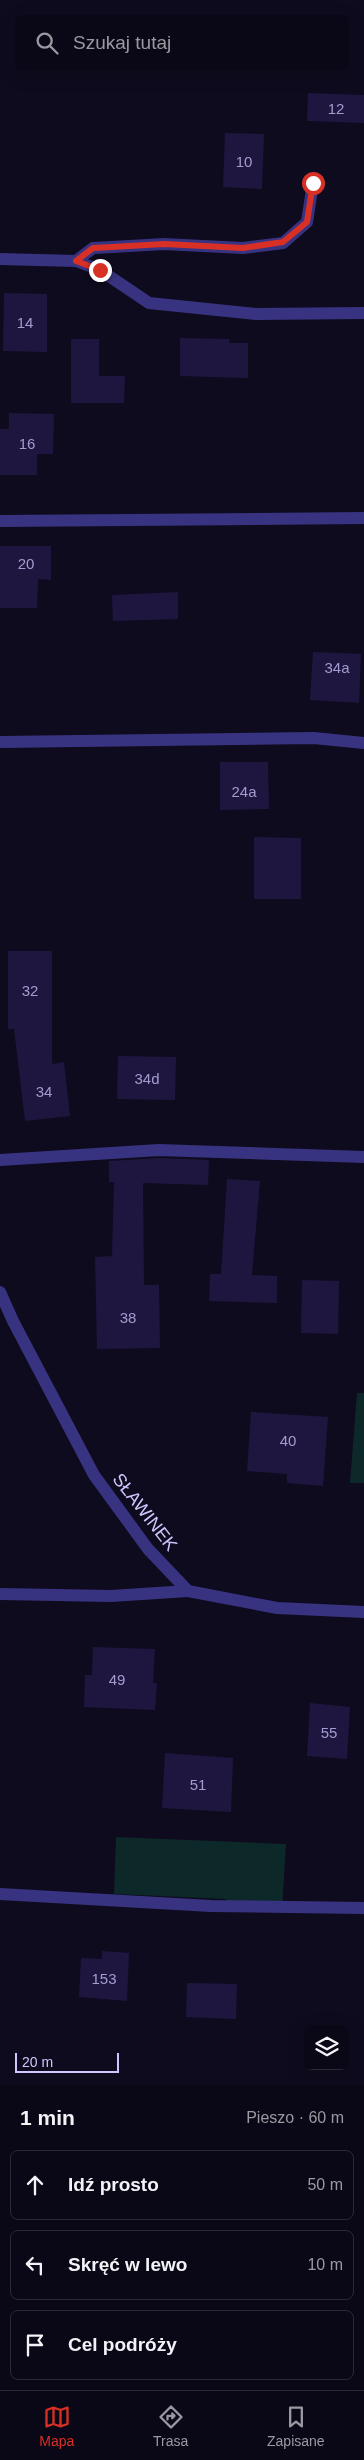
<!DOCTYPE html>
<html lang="pl">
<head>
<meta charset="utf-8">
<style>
	body { margin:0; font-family:Helvetica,sans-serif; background:#181623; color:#f1f3f6 }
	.controls { position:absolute; right:15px; bottom:15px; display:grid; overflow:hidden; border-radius:8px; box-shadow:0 5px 20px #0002 }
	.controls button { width:45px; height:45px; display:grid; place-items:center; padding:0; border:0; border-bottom:1px solid #2a2935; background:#0a0816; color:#f1f3f6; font:25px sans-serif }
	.scale { position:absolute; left:15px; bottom:12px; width:104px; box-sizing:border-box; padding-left:5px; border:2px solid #cfc8ff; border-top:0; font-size:14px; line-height:18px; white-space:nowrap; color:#cfc8ff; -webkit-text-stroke:4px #0e0b1e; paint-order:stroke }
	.stop { position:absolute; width:15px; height:15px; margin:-11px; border:4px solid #d93025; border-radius:50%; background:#fff }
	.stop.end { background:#d93025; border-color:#fff; box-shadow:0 1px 5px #0008 }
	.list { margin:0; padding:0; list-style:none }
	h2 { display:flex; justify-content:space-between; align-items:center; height:65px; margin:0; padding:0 20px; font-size:21px }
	h2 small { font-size:16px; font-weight:400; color:#999aa1 }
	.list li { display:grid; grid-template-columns:32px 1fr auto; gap:15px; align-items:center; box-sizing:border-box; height:70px; margin:0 10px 10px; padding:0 10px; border:1px solid #2a2935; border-radius:8px }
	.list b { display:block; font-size:19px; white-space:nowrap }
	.list em { font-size:16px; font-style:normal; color:#999aa1 }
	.icon { flex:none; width:28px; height:28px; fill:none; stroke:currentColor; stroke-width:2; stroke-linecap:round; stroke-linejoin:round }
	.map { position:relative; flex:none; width:364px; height:2085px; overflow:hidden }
	.search { position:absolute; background:#0a0816; box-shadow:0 5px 20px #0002; left:15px; right:15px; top:15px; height:55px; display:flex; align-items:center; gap:12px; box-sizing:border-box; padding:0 18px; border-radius:8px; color:#999aa1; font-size:19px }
	.sheet { height:305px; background:#0a0816 }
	nav { display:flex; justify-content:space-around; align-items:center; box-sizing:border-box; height:70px; border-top:1px solid #2a2935; background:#0a0816; font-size:14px; color:#999aa1 }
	nav a { display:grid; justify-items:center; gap:2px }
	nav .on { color:#d93025 }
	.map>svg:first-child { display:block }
</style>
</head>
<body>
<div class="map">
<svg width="364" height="2085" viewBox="0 0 364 2085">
	<rect width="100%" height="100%" fill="#0e0b1e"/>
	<g fill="#0d2828">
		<polygon points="357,1393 364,1393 364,1483 350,1483"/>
		<polygon points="116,1837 286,1844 282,1909 228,1908 226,1899 114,1894"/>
	</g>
	<g fill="#1f1640">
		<polygon points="308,93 364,95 364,123 307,121"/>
		<polygon points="225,133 264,134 262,189 223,187"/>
		<polygon points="4,293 47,294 47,352 3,351"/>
		<polygon points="180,338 229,339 229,343 248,343 248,378 180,376"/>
		<polygon points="71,339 99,339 99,376 125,376 124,403 71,403"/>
		<polygon points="9,413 54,414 53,454 37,454 37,475 0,475 0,429 9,429"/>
		<polygon points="0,546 51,546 51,580 38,579 37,608 0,608"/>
		<polygon points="178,592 178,619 113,621 112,595"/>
		<polygon points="313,652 361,654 359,703 310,700"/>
		<polygon points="220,762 268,762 269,809 220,810"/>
		<polygon points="254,837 301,838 301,899 254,899"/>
		<polygon points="8,951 52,951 52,1064 64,1062 70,1116 25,1121 14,1029 8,1029"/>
		<polygon points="118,1056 176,1057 175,1100 117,1099"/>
		<polygon points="159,1158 209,1160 208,1185 143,1183 144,1285 159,1285 160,1348 97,1349 95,1257 112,1256 114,1182 109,1182 109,1161"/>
		<polygon points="227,1179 260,1181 252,1275 277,1276 277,1303 209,1301 210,1274 221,1274"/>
		<polygon points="302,1280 339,1281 338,1334 301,1333"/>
		<polygon points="251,1412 328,1417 323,1486 287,1483 287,1474 247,1471"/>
		<polygon points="93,1647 155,1649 153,1683 157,1683 155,1710 84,1707 85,1675 92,1675"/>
		<polygon points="310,1703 350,1707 347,1759 307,1756"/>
		<polygon points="165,1753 233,1758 231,1812 162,1808"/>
		<polygon points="102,1951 129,1953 127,2001 79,1997 81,1958 102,1959"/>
		<polygon points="187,1983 237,1984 236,2019 186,2017"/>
	</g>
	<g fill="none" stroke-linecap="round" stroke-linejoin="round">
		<g stroke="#383380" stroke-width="12">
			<polyline points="0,259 76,261 100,270 149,303 256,314 364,313"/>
			<polyline points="76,261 93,248 112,247 164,244 243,248 283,243 307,222 313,183"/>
			<polyline points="0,521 364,518"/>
			<polyline points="0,742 314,738 364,743"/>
			<polyline points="0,1160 159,1150 364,1157"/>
			<polyline points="0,1594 111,1596 188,1591"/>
			<polyline points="0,1894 211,1906 364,1908"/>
		</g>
		<polyline stroke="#383380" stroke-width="12" points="0,1292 13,1321 94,1475 148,1549 188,1591 277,1608 364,1612"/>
	</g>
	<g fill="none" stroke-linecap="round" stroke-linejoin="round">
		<polyline stroke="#d93025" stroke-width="6" points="100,270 76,261 93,248 112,247 164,244 243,248 283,242 307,222 313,183"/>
	</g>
	<g text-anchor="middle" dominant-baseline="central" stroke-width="5" stroke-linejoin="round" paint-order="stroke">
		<g font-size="15" fill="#a39ccf">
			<text x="336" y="108">12</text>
			<text x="244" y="161">10</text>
			<text x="25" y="322">14</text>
			<text x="27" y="443">16</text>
			<text x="26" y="563">20</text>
			<text x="337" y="667">34a</text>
			<text x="244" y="791">24a</text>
			<text x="30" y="990">32</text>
			<text x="147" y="1078">34d</text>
			<text x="44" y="1091">34</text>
			<text x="128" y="1317">38</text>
			<text x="288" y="1440">40</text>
			<text x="117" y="1679">49</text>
			<text x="329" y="1732">55</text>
			<text x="198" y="1784">51</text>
			<text x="104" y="1978">153</text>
		</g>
		<g font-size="18" fill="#cfc8ff" stroke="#0e0b1e">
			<text transform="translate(145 1512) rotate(52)">SŁAWINEK</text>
		</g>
	</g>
</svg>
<div class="controls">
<button><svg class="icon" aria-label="layers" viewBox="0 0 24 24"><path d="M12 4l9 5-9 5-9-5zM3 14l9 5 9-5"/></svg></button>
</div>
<div class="scale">20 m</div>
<div class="stop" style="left:313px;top:183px"></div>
<div class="stop end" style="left:100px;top:270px"></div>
<div class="search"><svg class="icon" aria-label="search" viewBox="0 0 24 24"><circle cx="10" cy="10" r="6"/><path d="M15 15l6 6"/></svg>Szukaj tutaj</div>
</div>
<section class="sheet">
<h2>1 min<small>Pieszo · 60 m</small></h2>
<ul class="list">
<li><svg class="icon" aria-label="ahead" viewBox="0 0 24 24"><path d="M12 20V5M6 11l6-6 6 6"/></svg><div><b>Idź prosto</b></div><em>50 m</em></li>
<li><svg class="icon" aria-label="left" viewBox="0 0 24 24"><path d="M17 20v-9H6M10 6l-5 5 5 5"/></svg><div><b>Skręć w lewo</b></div><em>10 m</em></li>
<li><svg class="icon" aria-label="arrive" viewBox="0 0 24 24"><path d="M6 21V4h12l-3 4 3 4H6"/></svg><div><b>Cel podróży</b></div></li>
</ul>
</section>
<nav>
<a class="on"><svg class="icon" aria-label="map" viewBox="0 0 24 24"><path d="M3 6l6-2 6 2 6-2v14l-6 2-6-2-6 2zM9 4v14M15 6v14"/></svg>Mapa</a>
<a><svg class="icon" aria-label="directions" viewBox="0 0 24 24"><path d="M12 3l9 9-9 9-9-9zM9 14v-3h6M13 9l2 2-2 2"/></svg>Trasa</a>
<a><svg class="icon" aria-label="saved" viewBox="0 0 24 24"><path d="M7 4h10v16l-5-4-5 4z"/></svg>Zapisane</a>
</nav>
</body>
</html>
